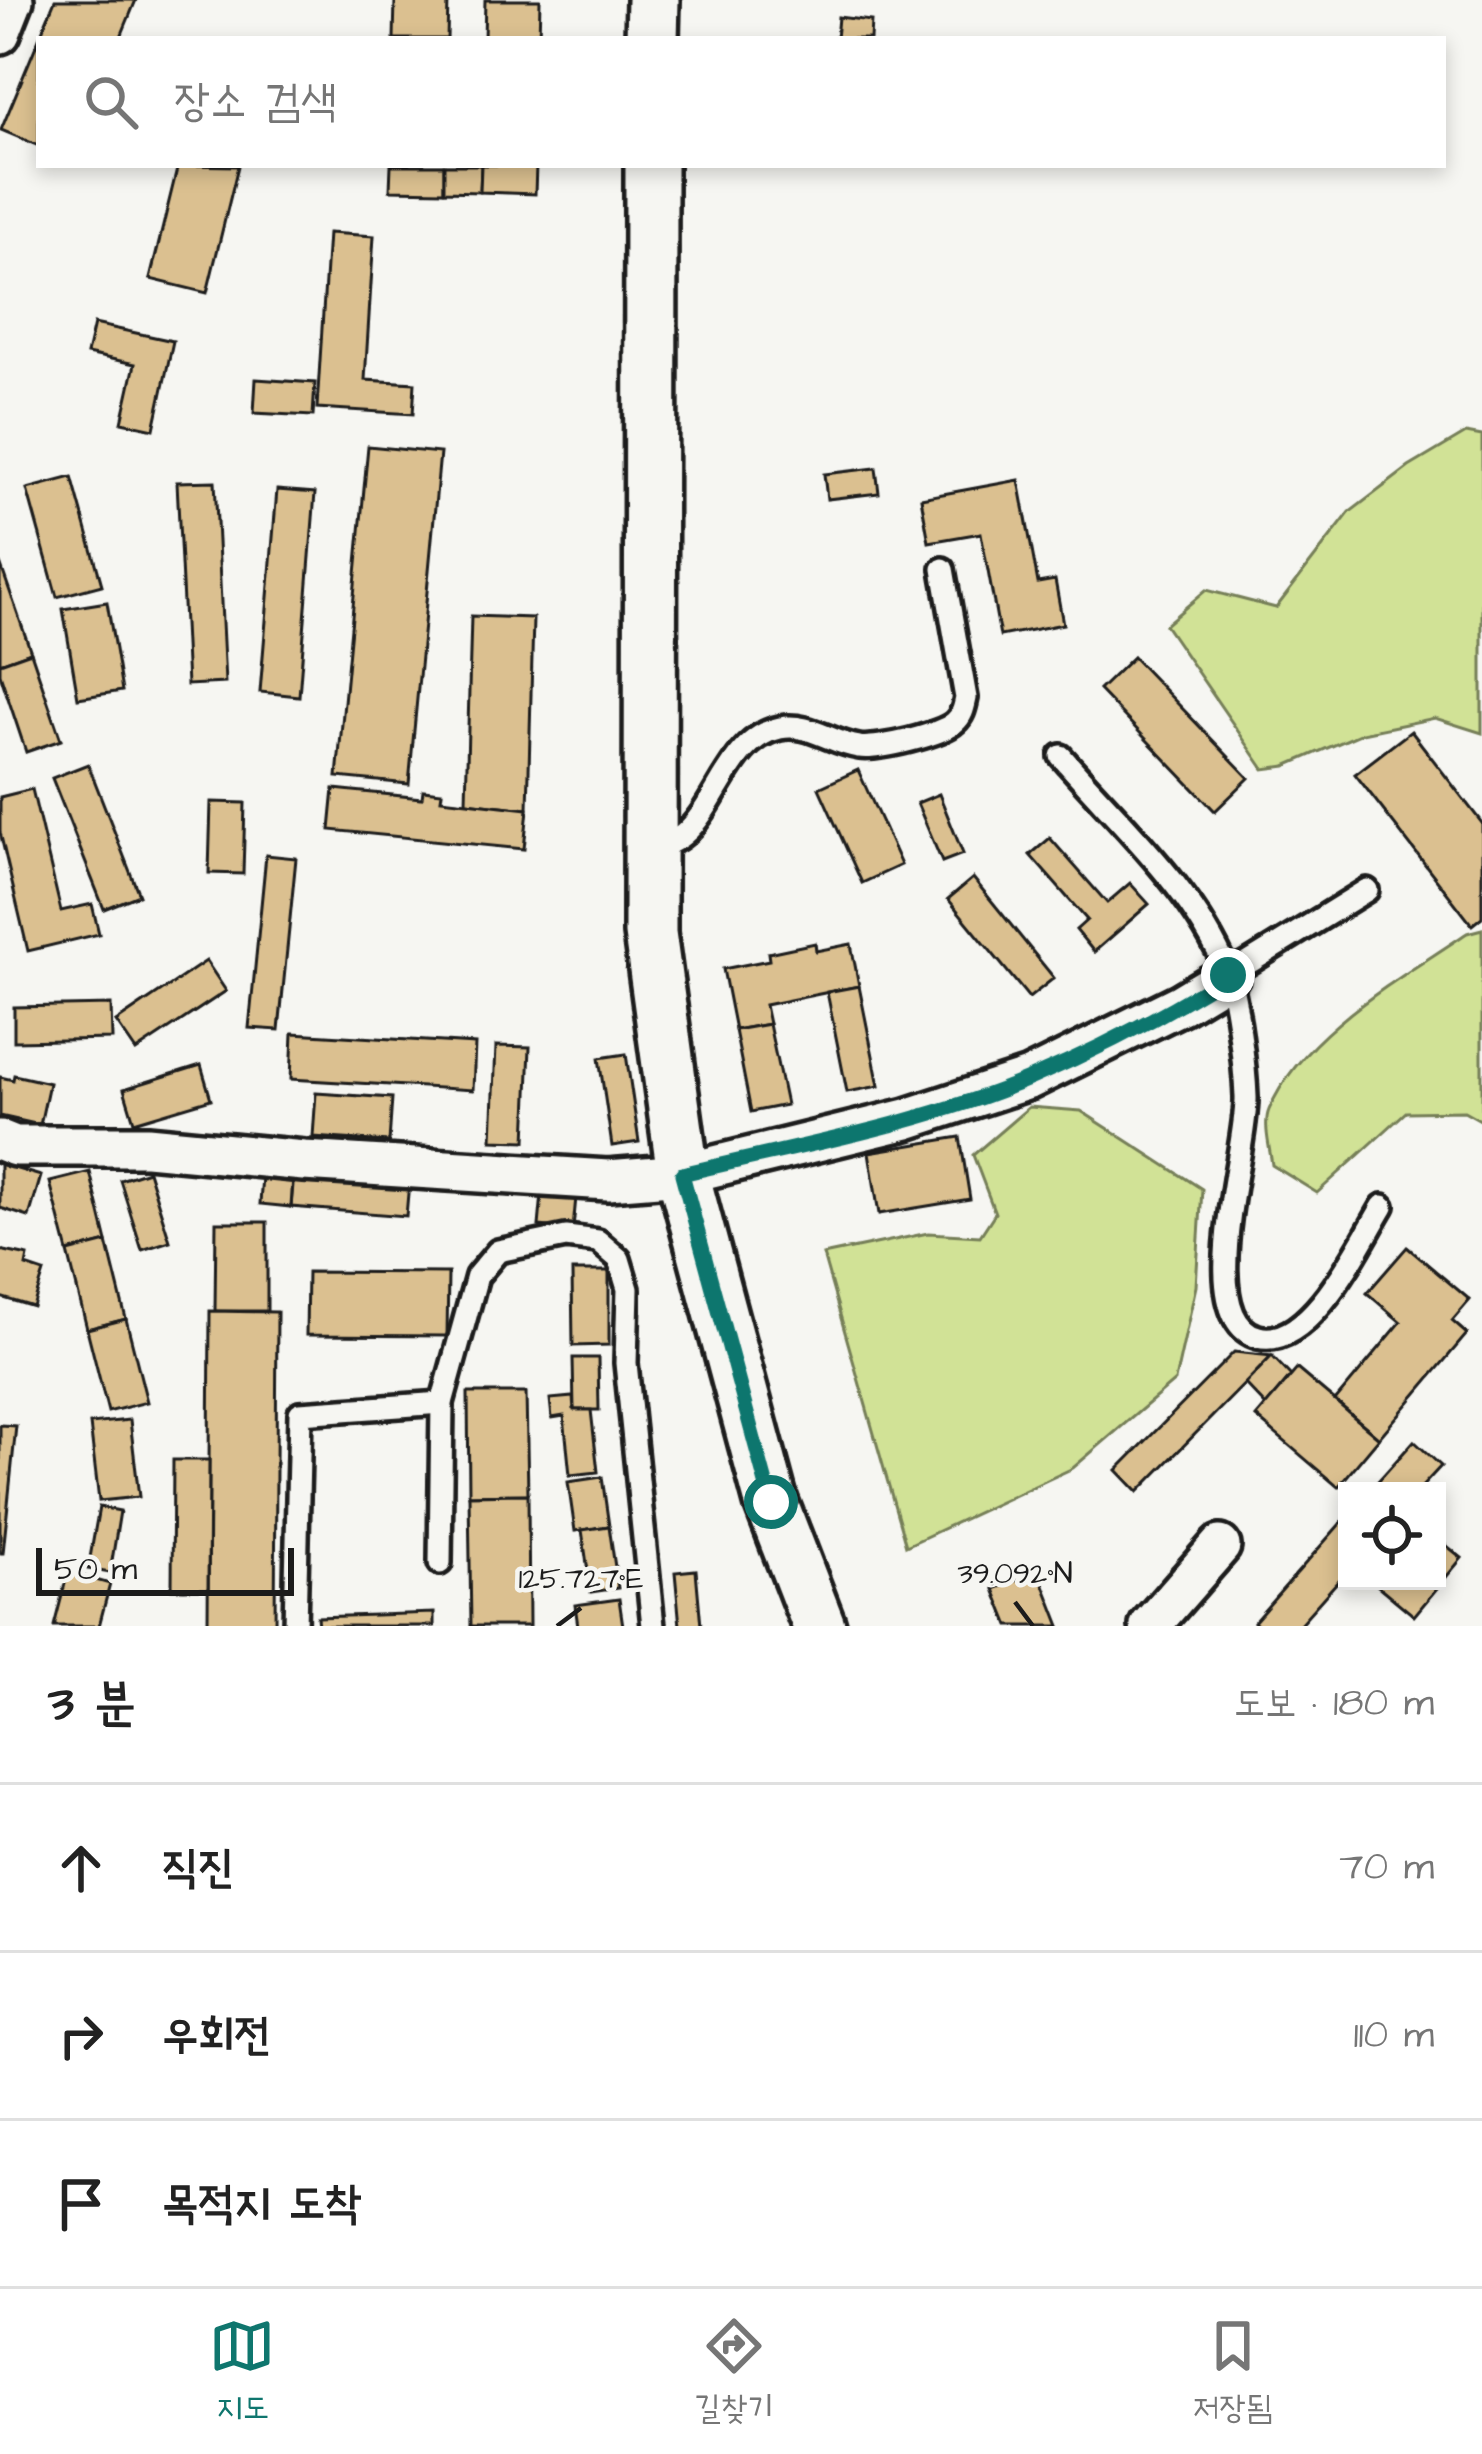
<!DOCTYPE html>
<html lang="ko">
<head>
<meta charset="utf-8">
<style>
	body { margin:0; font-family:"Architects Daughter","Poor Story",sans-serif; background:#f6f6f6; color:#222 }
	.controls { position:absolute; right:36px; bottom:36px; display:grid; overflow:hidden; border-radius:0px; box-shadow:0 6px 18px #0003 }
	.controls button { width:108px; height:108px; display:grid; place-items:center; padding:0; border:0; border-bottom:3px solid #e0e0e0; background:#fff; color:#222; font:60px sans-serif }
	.scale { position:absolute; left:36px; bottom:30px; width:258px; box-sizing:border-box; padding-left:12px; border:6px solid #1c1c1c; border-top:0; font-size:33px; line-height:42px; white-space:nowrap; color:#1c1c1c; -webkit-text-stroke:9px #f6f6f2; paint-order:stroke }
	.stop { position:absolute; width:36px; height:36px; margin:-27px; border:9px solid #0f766e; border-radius:50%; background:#fff }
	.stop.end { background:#0f766e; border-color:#fff; box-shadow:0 3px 12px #0008 }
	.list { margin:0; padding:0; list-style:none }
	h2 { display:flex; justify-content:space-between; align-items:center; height:156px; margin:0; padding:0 48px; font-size:51px }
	h2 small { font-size:39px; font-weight:400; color:#767676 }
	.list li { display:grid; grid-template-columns:78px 1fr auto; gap:36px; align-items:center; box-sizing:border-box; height:168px; padding:0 48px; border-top:3px solid #e0e0e0 }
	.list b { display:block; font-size:45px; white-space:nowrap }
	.list em { font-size:39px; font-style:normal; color:#767676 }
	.icon { flex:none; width:66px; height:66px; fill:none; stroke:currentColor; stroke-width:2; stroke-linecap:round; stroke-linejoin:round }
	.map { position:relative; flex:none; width:1482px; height:1626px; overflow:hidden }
	.search { position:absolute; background:#fff; box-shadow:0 6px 18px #0003; left:36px; right:36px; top:36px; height:132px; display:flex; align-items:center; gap:30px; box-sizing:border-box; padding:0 42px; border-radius:0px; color:#767676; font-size:45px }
	.sheet { height:660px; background:#fff }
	nav { display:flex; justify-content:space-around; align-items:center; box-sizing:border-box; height:168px; border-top:3px solid #e0e0e0; background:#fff; font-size:33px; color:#767676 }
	nav a { display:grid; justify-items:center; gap:6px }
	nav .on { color:#0f766e }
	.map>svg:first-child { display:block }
</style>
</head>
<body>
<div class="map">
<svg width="1482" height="1626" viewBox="0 0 1482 1626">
	<rect width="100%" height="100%" fill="#f6f6f2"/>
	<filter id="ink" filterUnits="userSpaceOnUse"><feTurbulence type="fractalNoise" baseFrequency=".00833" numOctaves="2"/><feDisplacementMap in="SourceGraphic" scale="24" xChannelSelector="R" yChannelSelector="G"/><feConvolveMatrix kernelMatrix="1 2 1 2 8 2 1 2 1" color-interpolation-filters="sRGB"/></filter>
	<g filter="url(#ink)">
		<g fill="#d1e296" stroke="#767f59" stroke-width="3">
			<polygon points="1466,433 1482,436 1482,733 1435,718 1362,733 1286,766 1264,769 1165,625 1206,590 1276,608 1350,512 1409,467"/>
			<path d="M1482,929V1121L1464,1111L1406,1112L1317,1193L1272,1165C1270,1149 1263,1124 1269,1110C1301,1033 1401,978 1467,933Z"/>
			<polygon points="1029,1107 1081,1111 1202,1189 1196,1286 1175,1381 1073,1468 906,1546 823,1255 928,1233 980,1236 995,1213 973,1155"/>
		</g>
		<g fill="#dbc090" stroke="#1c1c1c" stroke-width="3">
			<polygon points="55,0 136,0 120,39 39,39 39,146 1,130"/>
			<polygon points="395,0 448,0 447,39 394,39"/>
			<polygon points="485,0 540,0 539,39 484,39"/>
			<polygon points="838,17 871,21 870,39 836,39"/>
			<polygon points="178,165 238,166 207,293 150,279"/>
			<polygon points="391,165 444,165 444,191 390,190"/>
			<polygon points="444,165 481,165 480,192 444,191"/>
			<polygon points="481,165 536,165 535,194 480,192"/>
			<polygon points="328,233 374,236 365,380 415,383 413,414 317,408"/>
			<polygon points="94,324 173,341 154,429 122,422 135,364 87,354"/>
			<polygon points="256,379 315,383 313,416 254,413"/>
			<polygon points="368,446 440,453 409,784 337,777"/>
			<polygon points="876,468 879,493 827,499 824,474"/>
			<polygon points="72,477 102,585 57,597 27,489"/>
			<polygon points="1019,480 1038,583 1055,580 1063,624 1000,636 981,533 929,542 921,498"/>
			<polygon points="215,481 225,683 187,685 177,482"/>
			<polygon points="277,490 315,493 299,696 260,692"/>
			<polygon points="0,563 31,652 0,663"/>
			<polygon points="107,602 122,691 78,698 63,609"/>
			<polygon points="471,616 533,618 528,809 466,802"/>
			<polygon points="31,652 61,740 26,752 0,674 0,663"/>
			<polygon points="1133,657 1249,778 1215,811 1099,690"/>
			<polygon points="1411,731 1482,823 1482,917 1472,925 1355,774"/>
			<polygon points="88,764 139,895 104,909 52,778"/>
			<polygon points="858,770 901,865 862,883 819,788"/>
			<polygon points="32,789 61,911 92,904 99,934 28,951 0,832 0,797"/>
			<polygon points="334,789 422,798 423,790 442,792 441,799 528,809 524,849 330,830"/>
			<polygon points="939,794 963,854 942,862 917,803"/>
			<polygon points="211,802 245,803 243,874 209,873"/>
			<polygon points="1050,838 1107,903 1130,883 1149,904 1094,952 1076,930 1087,920 1030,855"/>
			<polygon points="266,855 296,858 279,1030 249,1028"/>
			<polygon points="973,878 1054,978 1029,998 948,899"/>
			<polygon points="815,943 816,951 851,944 859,986 765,1005 769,1024 735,1030 723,969 769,960 768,953"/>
			<polygon points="206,961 226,991 136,1051 116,1022"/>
			<polygon points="859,986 879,1086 847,1092 827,992"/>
			<polygon points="111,1005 112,1039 14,1041 14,1007"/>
			<polygon points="769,1024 786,1105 751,1112 735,1030"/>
			<polygon points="293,1033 475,1044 473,1090 291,1079"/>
			<polygon points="496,1046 530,1047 526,1141 492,1140"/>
			<polygon points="626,1054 639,1142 612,1146 599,1058"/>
			<polygon points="201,1065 211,1099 134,1122 124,1089"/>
			<polygon points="14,1075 49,1083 40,1125 0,1116 0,1077 13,1080"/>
			<polygon points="316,1093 392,1098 389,1142 313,1137"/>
			<polygon points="960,1137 970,1199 879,1214 869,1152"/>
			<polygon points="0,1164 41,1176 29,1217 0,1208"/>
			<polygon points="148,1171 170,1241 142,1250 120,1180"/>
			<polygon points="90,1172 107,1242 68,1252 50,1182"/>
			<polygon points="294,1173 409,1182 406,1216 291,1207"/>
			<polygon points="262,1175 293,1177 291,1207 260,1204"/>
			<polygon points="542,1194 576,1197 573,1229 539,1226"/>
			<polygon points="216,1222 267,1222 267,1311 215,1311"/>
			<polygon points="107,1242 126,1319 87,1329 68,1252"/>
			<polygon points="1407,1247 1470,1300 1452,1321 1467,1334 1379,1438 1335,1401 1401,1322 1367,1293"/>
			<polygon points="0,1250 28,1256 26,1266 44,1272 33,1307 0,1297"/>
			<polygon points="572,1271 609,1271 609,1345 573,1346"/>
			<polygon points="307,1272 448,1273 447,1336 306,1335"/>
			<polygon points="210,1311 277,1312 275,1626 208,1626"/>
			<polygon points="126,1319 147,1402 108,1412 87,1329"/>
			<polygon points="1234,1352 1272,1356 1138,1492 1117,1470"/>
			<polygon points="1272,1356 1291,1376 1266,1406 1245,1384"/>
			<polygon points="573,1358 598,1358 599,1410 574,1410"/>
			<polygon points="1297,1369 1379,1438 1338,1487 1256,1417"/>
			<polygon points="468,1393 526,1393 528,1494 469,1495"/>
			<polygon points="573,1397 574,1410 591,1410 598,1472 570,1475 564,1416 552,1418 550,1399"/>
			<polygon points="130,1420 139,1497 99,1501 90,1424"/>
			<polygon points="0,1425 16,1426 3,1553 0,1553"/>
			<polygon points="1414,1441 1441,1466 1418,1491 1369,1491"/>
			<polygon points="173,1460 209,1460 208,1589 172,1589"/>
			<polygon points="602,1477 609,1526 575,1531 568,1482"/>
			<polygon points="528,1494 529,1626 471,1626 469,1495"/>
			<polygon points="99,1507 120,1511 110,1573 88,1569"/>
			<polygon points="1347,1516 1347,1571 1298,1626 1258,1626 1254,1622"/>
			<polygon points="609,1526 618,1588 591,1592 582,1530"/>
			<polygon points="1437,1538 1462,1558 1414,1616 1378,1586 1382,1581 1437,1581"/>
			<polygon points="696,1570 701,1626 680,1626 675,1572"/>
			<polygon points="68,1572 110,1584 99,1626 54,1626"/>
			<polygon points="1039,1572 1060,1626 1009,1626 994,1589"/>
			<polygon points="619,1599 623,1626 578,1626 575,1605"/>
			<polygon points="434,1613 434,1626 318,1626 317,1617"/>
		</g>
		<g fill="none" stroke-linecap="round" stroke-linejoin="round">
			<defs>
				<g id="service">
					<path d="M1061,756C1119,823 1193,888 1227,971C1237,996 1245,1069 1246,1097C1248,1147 1192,1319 1258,1337C1310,1351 1361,1242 1383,1206"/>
					<path d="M651,850C662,846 675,842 684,834C719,804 730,738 780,728C808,722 831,743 859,747C877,750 942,735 955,722C963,715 964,707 966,698L943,569"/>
					<polyline points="1229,975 1367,890"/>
					<polyline points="440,1563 442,1403 477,1276 498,1251 566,1237 598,1241 619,1259 628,1289 626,1363 653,1626"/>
					<polyline points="295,1626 300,1413 442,1403"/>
				</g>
				<g id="minor">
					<polyline points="0,33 13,0"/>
					<polyline points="0,1140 15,1146 147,1146 304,1161 608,1180 683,1174 907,1119 1029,1079 1181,1004 1229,975"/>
					<polyline points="1150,1626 1220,1546"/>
				</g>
				<g id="tertiary">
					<polyline points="652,39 653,0"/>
					<polyline points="651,165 650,933 683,1174 771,1502 819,1626"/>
				</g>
			</defs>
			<use href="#service" stroke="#1c1c1c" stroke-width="30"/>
			<use href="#minor" stroke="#1c1c1c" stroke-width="48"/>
			<use href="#tertiary" stroke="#1c1c1c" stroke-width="60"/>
			<use href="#service" stroke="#f6f6f2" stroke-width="21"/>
			<use href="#minor" stroke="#f6f6f2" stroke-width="39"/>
			<use href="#tertiary" stroke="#f6f6f2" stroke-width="51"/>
		</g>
	</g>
	<g fill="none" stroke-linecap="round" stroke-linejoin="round" filter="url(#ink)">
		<path stroke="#0f766e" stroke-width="15" d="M771,1502L682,1174C798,1146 921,1125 1031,1078C1099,1049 1166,1014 1228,975"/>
	</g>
	<path fill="none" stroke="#1c1c1c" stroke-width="4.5" d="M1015,1602L1033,1626M557,1626L581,1608"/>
	<g font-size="30" text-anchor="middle" fill="#1c1c1c" stroke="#f6f6f2" stroke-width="9" stroke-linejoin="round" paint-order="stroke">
		<text x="1015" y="1583">39.092°N</text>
		<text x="581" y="1588">125.727°E</text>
	</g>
</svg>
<div class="controls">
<button><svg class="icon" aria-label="locate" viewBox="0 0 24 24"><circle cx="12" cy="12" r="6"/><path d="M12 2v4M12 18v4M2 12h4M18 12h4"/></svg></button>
</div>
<div class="scale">50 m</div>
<div class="stop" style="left:771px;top:1502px"></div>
<div class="stop end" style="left:1228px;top:975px"></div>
<div class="search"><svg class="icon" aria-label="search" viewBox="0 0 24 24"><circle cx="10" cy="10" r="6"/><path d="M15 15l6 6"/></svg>장소 검색</div>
</div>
<section class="sheet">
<h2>3 분<small>도보 · 180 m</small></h2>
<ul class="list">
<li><svg class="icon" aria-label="ahead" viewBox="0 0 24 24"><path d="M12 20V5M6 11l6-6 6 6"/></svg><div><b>직진</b></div><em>70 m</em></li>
<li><svg class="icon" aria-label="right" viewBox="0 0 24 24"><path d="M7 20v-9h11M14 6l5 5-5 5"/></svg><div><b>우회전</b></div><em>110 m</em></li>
<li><svg class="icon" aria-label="arrive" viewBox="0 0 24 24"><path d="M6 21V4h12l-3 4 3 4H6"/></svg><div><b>목적지 도착</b></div></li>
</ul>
</section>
<nav>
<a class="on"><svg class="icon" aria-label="map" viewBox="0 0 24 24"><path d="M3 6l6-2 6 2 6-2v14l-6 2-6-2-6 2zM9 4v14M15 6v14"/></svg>지도</a>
<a><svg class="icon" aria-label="directions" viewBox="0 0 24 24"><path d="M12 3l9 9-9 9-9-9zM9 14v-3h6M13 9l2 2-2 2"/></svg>길찾기</a>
<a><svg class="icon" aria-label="saved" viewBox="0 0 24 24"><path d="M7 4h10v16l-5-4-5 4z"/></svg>저장됨</a>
</nav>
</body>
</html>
